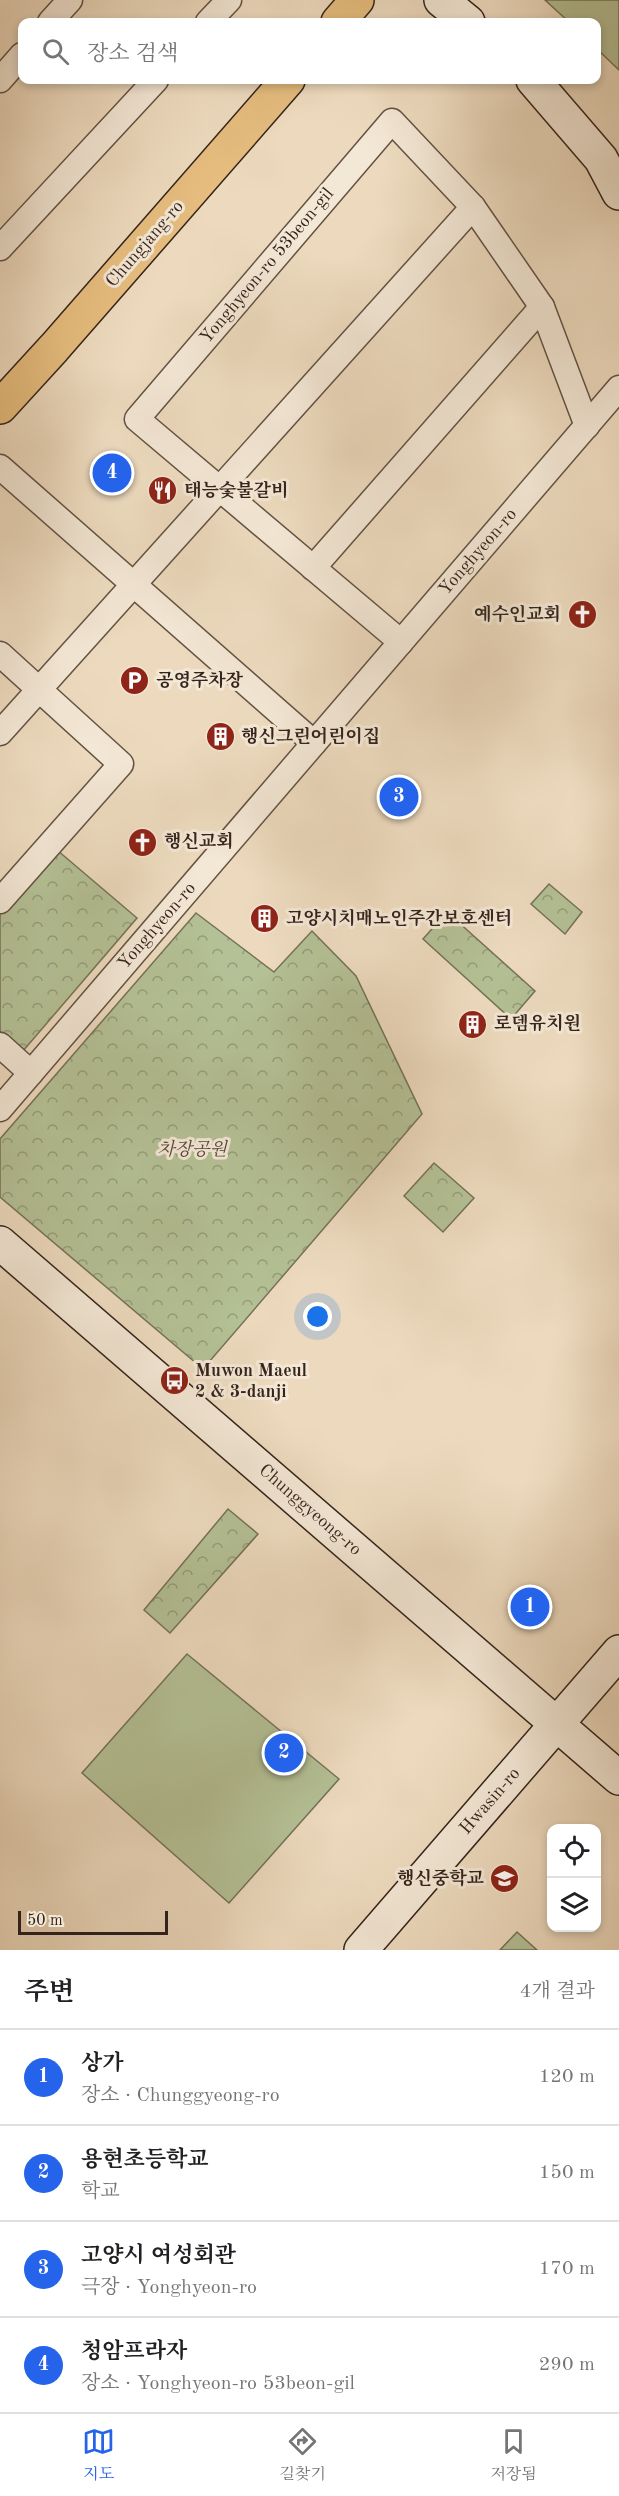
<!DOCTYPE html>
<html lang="ko">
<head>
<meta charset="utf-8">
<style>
	body { margin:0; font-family:"Old Standard TT","Noto Serif KR",serif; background:#f6f6f6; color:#202124 }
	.controls { position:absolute; right:18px; bottom:18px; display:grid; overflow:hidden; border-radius:12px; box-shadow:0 3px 9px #0003 }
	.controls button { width:54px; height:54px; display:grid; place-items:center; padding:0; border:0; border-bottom:2px solid #e0e0e0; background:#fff; color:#202124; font:30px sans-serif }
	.scale { position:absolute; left:18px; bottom:15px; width:150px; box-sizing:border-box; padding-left:6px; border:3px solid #35241c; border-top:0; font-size:16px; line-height:21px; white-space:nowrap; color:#35241c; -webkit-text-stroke:4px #f3e7d5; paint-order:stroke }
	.you { position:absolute; left:318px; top:1317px; width:21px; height:21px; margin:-15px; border:4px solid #fff; border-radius:50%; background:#1a73e8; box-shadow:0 0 0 9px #1a73e833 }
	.badge { display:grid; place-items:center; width:39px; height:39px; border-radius:50%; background:#2563eb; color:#fff; font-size:20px; font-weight:700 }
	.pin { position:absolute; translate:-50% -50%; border:3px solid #fff; box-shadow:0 2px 6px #0006 }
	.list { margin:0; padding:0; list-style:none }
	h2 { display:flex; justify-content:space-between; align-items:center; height:78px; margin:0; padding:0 24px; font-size:26px }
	h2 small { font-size:20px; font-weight:400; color:#757577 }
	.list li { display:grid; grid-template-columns:39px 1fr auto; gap:18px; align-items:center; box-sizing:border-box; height:96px; padding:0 24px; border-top:2px solid #e0e0e0 }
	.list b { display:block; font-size:22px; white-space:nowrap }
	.list p { margin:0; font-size:20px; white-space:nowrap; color:#757577 }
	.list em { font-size:20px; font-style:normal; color:#757577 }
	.icon { flex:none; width:33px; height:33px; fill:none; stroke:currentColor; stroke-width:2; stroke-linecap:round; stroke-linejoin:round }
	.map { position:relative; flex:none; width:619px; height:1950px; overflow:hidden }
	.search { position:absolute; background:#fff; box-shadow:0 3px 9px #0003; left:18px; right:18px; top:18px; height:66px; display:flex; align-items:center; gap:15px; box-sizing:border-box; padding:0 21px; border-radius:12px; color:#757577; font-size:22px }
	.sheet { height:462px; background:#fff }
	nav { display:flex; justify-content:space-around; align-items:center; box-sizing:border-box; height:84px; border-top:2px solid #e0e0e0; background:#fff; font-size:16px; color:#757577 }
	nav a { display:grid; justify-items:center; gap:3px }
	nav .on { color:#2563eb }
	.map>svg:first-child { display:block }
</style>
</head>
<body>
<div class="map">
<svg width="619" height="1950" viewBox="0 0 619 1950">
	<defs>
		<pattern id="park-crowns" width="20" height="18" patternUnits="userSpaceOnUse" patternTransform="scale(1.5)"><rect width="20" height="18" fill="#b4c095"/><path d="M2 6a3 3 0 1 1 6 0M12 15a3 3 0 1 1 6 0" fill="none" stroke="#939c79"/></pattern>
	</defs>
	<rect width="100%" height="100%" fill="#eddabe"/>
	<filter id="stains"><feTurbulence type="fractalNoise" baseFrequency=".00333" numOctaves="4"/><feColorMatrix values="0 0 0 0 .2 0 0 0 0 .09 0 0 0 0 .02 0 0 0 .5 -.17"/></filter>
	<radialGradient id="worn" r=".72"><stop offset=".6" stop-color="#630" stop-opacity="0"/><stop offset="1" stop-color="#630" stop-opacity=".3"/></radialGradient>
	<g fill="url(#park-crowns)" stroke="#747258" stroke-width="1.5">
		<polygon points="57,850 137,918 23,1051 0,1031 0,912"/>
		<polygon points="549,884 582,912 565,934 531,904"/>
		<polygon points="447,912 535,991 511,1019 423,939"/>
		<polygon points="196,913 274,972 312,931 356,976 422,1114 203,1369 0,1197 0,1139"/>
		<polygon points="434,1163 474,1198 443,1232 404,1196"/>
		<polygon points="228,1509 258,1534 170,1633 144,1610"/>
	</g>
	<g fill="#b4c095" stroke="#747258" stroke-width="1.5">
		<polygon points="545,0 619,0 619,70 597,49 596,22 569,22"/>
		<polygon points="187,1654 339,1779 229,1903 82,1773"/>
		<polygon points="517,1932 537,1950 500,1950"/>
	</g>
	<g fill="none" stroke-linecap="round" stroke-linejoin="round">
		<defs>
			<g id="minor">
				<polyline points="50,22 70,0"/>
				<polyline points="208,22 229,0"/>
				<polyline points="0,80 22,55"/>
				<polyline points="0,248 156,80"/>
				<polyline points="0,467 314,743"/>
				<polyline points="313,568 542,307"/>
				<polyline points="401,642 137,419 392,121 473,207 542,307 587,426"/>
				<polyline points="0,654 121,764 0,901"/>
				<polyline points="0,733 473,207"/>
				<polyline points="0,1045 31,1073"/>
				<polyline points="0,1109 619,388"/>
			</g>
			<g id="secondary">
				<polyline points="441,0 468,22"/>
				<polyline points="533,80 601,159 619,193"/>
				<polyline points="0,1243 619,1778"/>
				<polyline points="361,1950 619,1652"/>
			</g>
			<g id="primary">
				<polyline points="338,22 357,0"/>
				<polyline points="0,407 54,348 288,80"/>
			</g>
		</defs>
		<use href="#minor" stroke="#635244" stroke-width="27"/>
		<use href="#secondary" stroke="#35241c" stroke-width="36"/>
		<use href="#primary" stroke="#35241c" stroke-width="36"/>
		<use href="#minor" stroke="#f3e7d5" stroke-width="24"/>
		<use href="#secondary" stroke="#f3e7d5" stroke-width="33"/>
		<use href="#primary" stroke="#e6bd7f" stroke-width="33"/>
	</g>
	<defs>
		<symbol id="restaurant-disc" viewBox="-11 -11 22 22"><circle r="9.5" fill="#8f2418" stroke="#f3e7d5"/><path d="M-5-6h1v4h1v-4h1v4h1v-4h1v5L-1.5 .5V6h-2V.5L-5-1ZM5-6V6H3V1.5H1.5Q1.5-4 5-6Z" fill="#fff"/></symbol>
		<symbol id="church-disc" viewBox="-11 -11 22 22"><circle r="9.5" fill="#8f2418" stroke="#f3e7d5"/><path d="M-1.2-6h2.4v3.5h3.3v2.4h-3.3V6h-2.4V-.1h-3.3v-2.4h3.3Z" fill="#fff"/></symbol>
		<symbol id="parking-disc" viewBox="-11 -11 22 22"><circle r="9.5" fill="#8f2418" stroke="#f3e7d5"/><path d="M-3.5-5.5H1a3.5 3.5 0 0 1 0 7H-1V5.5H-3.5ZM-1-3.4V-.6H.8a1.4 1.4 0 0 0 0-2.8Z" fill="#fff"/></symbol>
		<symbol id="building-disc" viewBox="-11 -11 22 22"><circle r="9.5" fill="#8f2418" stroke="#f3e7d5"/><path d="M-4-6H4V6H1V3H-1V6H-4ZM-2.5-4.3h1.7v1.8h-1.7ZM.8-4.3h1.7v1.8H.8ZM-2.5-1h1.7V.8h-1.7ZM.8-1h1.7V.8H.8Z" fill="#fff"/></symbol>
		<symbol id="bus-disc" viewBox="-11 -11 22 22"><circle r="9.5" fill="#8f2418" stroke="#f3e7d5"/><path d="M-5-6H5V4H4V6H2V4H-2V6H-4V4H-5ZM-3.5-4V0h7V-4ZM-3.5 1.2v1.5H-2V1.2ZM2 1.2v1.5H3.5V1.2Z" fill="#fff"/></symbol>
		<symbol id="school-disc" viewBox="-11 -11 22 22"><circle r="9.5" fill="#8f2418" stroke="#f3e7d5"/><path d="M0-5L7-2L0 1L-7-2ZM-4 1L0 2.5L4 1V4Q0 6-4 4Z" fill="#fff"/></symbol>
	</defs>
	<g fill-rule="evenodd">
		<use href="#restaurant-disc" x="146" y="474" width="33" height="33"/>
		<use href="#church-disc" x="566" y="598" width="33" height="33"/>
		<use href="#parking-disc" x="118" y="664" width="33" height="33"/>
		<use href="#building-disc" x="204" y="720" width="33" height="33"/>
		<use href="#church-disc" x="126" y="826" width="33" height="33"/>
		<use href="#building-disc" x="248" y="902" width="33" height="33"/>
		<use href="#building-disc" x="456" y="1008" width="33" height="33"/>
		<use href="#bus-disc" x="158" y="1364" width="33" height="33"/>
		<use href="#school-disc" x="488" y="1862" width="33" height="33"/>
	</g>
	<g text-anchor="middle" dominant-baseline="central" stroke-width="6" stroke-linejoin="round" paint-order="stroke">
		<g font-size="18" fill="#35241c" stroke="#f3e7d5">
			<text transform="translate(145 244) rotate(-49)">Chungjang-ro</text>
			<text transform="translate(267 266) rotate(-50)">Yonghyeon-ro 53beon-gil</text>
			<text transform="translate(478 552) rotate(-49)">Yonghyeon-ro</text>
			<text transform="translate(157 926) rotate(-49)">Yonghyeon-ro</text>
			<text transform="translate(310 1510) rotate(41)">Chunggyeong-ro</text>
			<text transform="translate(490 1801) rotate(-49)">Hwasin-ro</text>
		</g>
		<g font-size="18" font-weight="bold" fill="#35241c" stroke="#f3e7d5" text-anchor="start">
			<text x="184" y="491">태능숯불갈비</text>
			<text x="561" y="615" text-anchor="end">예수인교회</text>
			<text x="156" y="681">공영주차장</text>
			<text x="241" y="737">행신그린어린이집</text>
			<text x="164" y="842">행신교회</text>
			<text x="286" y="919">고양시치매노인주간보호센터</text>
			<text x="494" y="1024">로뎀유치원</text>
			<text x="195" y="1371">Muwon Maeul<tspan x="195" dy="21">2 &amp; 3-danji</tspan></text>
			<text x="484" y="1879" text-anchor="end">행신중학교</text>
		</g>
		<g font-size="18" font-style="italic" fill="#554b3a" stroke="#f3e7d5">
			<text x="192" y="1150">차장공원</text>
		</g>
	</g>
	<rect width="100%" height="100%" filter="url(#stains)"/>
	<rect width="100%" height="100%" fill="url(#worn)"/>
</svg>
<div class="controls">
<button><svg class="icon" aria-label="locate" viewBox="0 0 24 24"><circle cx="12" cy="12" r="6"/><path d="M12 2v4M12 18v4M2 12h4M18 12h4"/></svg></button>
<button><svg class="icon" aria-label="layers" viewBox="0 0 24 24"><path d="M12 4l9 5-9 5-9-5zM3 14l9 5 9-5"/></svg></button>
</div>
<div class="scale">50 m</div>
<div class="you"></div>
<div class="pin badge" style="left:530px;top:1607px">1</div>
<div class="pin badge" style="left:284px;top:1753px">2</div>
<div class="pin badge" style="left:399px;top:797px">3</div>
<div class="pin badge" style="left:112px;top:473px">4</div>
<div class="search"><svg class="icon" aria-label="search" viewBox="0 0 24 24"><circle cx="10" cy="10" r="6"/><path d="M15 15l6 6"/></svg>장소 검색</div>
</div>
<section class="sheet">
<h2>주변<small>4개 결과</small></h2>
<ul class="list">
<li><span class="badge">1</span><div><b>상가</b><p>장소 · Chunggyeong-ro</p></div><em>120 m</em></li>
<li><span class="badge">2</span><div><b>용현초등학교</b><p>학교</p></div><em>150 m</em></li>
<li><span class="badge">3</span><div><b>고양시 여성회관</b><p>극장 · Yonghyeon-ro</p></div><em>170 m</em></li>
<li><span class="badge">4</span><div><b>청암프라자</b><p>장소 · Yonghyeon-ro 53beon-gil</p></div><em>290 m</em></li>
</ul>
</section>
<nav>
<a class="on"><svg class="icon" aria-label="map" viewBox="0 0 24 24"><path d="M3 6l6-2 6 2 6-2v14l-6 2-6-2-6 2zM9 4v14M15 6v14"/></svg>지도</a>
<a><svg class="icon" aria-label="directions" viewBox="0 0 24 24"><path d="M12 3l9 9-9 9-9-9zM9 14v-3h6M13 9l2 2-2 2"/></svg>길찾기</a>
<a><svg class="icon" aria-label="saved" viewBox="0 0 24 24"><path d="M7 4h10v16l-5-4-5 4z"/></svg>저장됨</a>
</nav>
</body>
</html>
